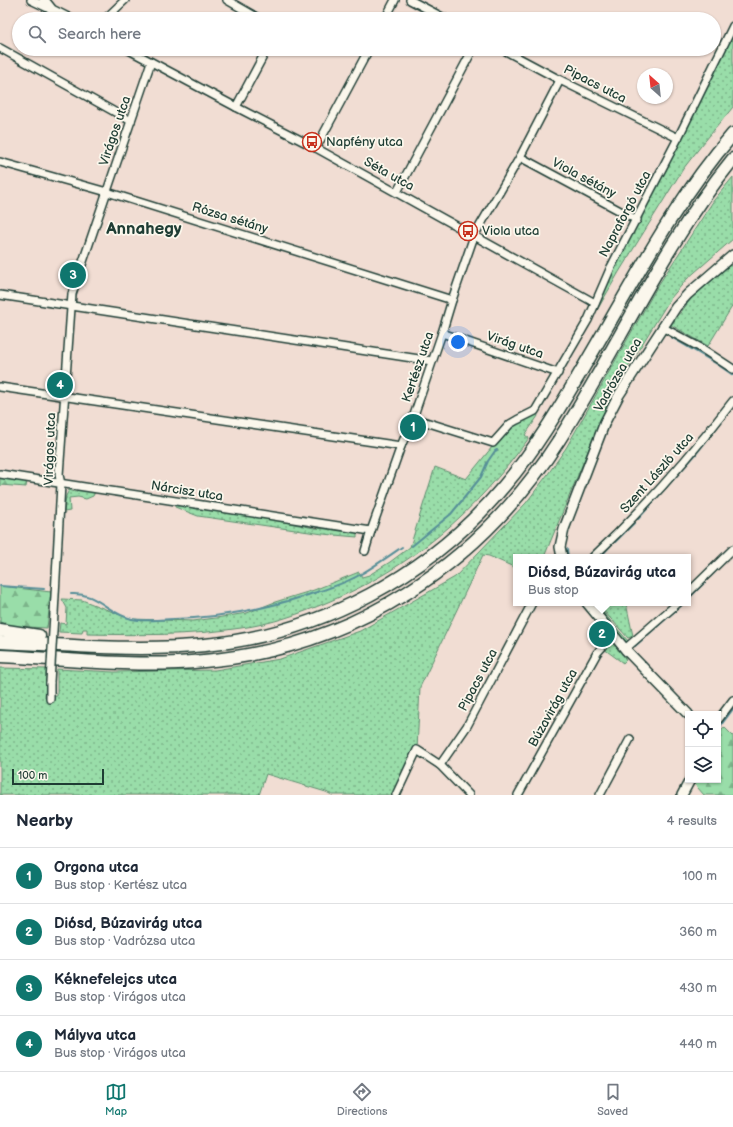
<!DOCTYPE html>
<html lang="en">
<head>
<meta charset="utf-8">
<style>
	body { margin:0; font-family:"Balsamiq Sans",sans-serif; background:#f2f2f3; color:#1f2937 }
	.controls { position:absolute; right:12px; bottom:12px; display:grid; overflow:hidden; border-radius:0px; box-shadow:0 1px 3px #0004 }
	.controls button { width:36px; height:36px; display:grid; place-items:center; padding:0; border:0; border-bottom:1px solid #e0e1e3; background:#fff; color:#1f2937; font:20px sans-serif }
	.compass { position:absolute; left:637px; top:68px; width:36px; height:36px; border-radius:50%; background:#fff; box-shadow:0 1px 3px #0004; rotate:333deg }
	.scale { position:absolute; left:12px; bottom:10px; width:92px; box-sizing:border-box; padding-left:4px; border:2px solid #1f3d34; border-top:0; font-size:11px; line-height:14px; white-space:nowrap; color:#1f3d34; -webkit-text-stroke:3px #fbf7ec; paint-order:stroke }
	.you { position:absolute; left:458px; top:342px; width:14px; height:14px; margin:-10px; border:3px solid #fff; border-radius:50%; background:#1a73e8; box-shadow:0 0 0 6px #1a73e833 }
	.badge { display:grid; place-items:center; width:26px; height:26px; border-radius:50%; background:#0f766e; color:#fff; font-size:13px; font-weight:700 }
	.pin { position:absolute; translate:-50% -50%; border:2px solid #fff; box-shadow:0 1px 4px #0006 }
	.popup { position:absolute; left:513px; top:554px; width:178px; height:52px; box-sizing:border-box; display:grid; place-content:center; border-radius:0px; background:#fff; filter:drop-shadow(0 1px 3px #0005); font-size:13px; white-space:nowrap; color:#747a83 }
	.popup b { font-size:15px; color:#1f2937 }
	.popup::after { content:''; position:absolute; left:50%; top:100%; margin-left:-8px; border:8px solid transparent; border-top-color:#fff }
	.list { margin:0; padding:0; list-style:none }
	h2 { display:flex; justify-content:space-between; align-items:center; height:52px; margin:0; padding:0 16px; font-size:17px }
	h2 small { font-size:13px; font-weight:400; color:#747a83 }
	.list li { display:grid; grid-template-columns:26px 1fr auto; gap:12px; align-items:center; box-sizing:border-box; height:56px; padding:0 16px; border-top:1px solid #e0e1e3 }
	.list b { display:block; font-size:15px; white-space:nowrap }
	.list p { margin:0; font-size:13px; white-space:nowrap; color:#747a83 }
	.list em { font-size:13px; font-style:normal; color:#747a83 }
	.icon { flex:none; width:22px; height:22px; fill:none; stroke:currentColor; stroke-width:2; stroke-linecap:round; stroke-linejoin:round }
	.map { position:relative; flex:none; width:733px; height:795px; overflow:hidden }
	.search { position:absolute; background:#fff; box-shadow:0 1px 3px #0004; left:12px; right:12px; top:12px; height:44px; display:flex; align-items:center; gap:10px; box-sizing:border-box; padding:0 14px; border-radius:22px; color:#747a83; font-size:15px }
	.sheet { height:276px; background:#fff }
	nav { display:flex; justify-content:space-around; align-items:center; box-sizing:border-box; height:56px; border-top:1px solid #e0e1e3; background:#fff; font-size:11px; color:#747a83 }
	nav a { display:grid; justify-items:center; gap:2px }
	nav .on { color:#0f766e }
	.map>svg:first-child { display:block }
</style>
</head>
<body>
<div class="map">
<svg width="733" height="795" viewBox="0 0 733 795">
	<defs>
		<pattern id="grass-dots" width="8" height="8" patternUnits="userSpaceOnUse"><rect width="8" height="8" fill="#99dda9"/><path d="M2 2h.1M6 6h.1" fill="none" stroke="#7cb48a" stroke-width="1.8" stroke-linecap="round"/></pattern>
		<pattern id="forest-firs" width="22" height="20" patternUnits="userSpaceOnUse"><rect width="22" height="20" fill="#99dda9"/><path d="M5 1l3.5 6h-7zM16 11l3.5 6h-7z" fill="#7cb48a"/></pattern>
	</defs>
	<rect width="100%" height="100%" fill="#f1ddd3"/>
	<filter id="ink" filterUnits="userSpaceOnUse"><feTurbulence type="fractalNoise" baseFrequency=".025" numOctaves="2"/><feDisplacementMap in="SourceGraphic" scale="8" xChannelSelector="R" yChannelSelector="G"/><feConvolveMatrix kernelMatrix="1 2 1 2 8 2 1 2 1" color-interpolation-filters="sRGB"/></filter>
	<g filter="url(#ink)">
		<g fill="url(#grass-dots)" stroke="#5c8d6e">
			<polygon points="733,32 733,107 701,146 683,169 619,272 596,312 596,305 616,267 622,251 644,212"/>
			<polygon points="733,177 733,239 687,279 670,299 612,393 544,557 516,557 516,568 489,556 483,555 420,687 417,750 396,795 332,795 326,792 266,774 259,795 0,795 0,668 47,669 45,697 57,696 57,669 114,672 215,670 280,659 360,631 455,577 526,503 548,474 566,448 657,287 714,200"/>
			<polygon points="730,265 733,267 733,305 708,346 671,325 691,299"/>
			<path d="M537,413L538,416L525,435L529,438C475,512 413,567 328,602C300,614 271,624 241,628C190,636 139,635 87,634V629H83L82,633L59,632L60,623L66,624L67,608L62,599L82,600L131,619L193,621L216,618L247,613L275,602L314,590L359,572L362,577L369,575L390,562L410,547L435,467L466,479L501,436L518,421Z"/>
			<polygon points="69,490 75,492 78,490 95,492 93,496 86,499 78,497 69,498 70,511 64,512 66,496"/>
			<polygon points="175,504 270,519 314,528 352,531 357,533 357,537 323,534 198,516 175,507"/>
			<polygon points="590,603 597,603 612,623 629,642 624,643 609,627 604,614 599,608"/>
			<polygon points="599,603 626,603 633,636 628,638 603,610"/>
			<polygon points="614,643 617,645 626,660 623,663 604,649 610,644"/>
		</g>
		<g fill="url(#forest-firs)" stroke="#5c8d6e">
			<polygon points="0,476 27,481 26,487 0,485"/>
			<polygon points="0,586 51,592 47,628 10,626 0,622"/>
			<polygon points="724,727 733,736 733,795 704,795 691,780 718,780 718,736"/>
		</g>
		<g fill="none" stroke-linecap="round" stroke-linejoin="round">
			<g stroke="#568f98" stroke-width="2">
				<polyline points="671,337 717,364 733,375"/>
				<polyline points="638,519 696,454 733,407"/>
				<polyline points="615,542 634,523"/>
				<polyline points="412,546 451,514 481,477 488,461 495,451 497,450"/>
				<polyline points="567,549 568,557"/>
				<polyline points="600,557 612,544"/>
				<polyline points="710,577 729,557"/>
				<polyline points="0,586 44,589"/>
				<path d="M71,594C97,592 108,614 132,619C145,622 161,619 174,619C220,618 264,609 308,595C326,589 345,584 361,574C375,566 389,556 402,547"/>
				<polyline points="688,599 706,581"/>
				<polyline points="635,646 684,603"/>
				<polyline points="645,663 675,694"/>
				<polyline points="691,710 694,714"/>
				<polyline points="718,729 733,709"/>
			</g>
			<defs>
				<g id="street">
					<polyline points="31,0 50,9"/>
					<polyline points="227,0 260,19"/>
					<polyline points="410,0 446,19"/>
					<polyline points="105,19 125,0"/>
					<polyline points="385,19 395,0"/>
					<polyline points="0,48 131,121"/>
					<polyline points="127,49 236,107 316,148 595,303"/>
					<polyline points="502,49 560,80 678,138"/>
					<polyline points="236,107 267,49"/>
					<polyline points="316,148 369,49"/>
					<polyline points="520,157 637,220"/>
					<polyline points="0,162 107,192 452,300"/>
					<polyline points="397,192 473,49"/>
					<polyline points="0,295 432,361"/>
					<polyline points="662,327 701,348 733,369"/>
					<polyline points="442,333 558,373"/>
					<polyline points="0,387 401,446"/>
					<polyline points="413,418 493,443 510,424 517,420 535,411 588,320 611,267 678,138 733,26"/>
					<polyline points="0,474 371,531"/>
					<polyline points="365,551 371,531 401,446 413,418 442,333 452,300 474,236 520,157 560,80"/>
					<path d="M593,557C644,509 690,457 733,401"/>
					<polyline points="688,593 733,549"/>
					<polyline points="54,614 61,484 59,475 72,294 151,62"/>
					<polyline points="625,649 678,603"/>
					<polyline points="50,699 50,682"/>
					<polyline points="718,720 733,700"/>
					<polyline points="440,765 467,726 532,603"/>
					<polyline points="396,795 417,750 440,765 469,795"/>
					<polyline points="518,795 597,653 612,636"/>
					<polyline points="600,795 630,739"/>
				</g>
				<g id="secondary">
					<polyline points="44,0 52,10 70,19"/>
					<polyline points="562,557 560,547 564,529 605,422 619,395 676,307 688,294 733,255"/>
					<polyline points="587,603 625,649 688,714"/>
					<polyline points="682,795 690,780"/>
				</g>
				<g id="highway">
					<polyline points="0,630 39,636"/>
					<path d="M0,642C68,645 137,652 205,645C320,634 430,575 504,486C535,450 559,409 583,368C630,289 672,204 733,134"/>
					<path d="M0,656C67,659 137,668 204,661C353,648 479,565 559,440C618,347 663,245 733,159"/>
				</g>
			</defs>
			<use href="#street" stroke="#1f3d34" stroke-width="10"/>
			<use href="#secondary" stroke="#1f3d34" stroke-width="12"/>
			<use href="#highway" stroke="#1f3d34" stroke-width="15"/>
			<use href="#street" stroke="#fbf7ec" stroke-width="7"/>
			<use href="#secondary" stroke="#fbf7ec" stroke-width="9"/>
			<use href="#highway" stroke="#fbf7ec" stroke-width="12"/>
			<defs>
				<polyline id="street-bridge" points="50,682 54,614"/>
			</defs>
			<use href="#street-bridge" stroke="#1f3d34" stroke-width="10" stroke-linecap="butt"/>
			<use href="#street-bridge" stroke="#fbf7ec" stroke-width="7"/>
		</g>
	</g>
	<defs>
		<symbol id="bus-ring" viewBox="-11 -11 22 22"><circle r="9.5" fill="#fbf7ec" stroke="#c8321e" stroke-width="1.5"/><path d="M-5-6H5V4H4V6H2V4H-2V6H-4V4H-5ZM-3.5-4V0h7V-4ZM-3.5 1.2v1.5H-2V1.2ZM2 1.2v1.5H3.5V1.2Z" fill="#c8321e"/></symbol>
	</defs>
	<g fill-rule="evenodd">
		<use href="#bus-ring" x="301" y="131" width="22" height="22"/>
		<use href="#bus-ring" x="457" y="220" width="22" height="22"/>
	</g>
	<g text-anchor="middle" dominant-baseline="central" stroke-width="3.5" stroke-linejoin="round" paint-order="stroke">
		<g font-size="13" fill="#1f3d34" stroke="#fbf7ec">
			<text transform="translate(595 84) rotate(27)">Pipacs utca</text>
			<text transform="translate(115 131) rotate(-71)">Virágos utca</text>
			<text transform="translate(389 174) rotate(29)">Séta utca</text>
			<text transform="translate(584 178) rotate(28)">Viola sétány</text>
			<text transform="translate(625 214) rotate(-62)">Napraforgó utca</text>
			<text transform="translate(230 218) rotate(17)">Rózsa sétány</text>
			<text transform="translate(515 345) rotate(19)">Virág utca</text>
			<text transform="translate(418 367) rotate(-71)">Kertész utca</text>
			<text transform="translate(618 375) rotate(-60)">Vadrózsa utca</text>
			<text transform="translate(50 449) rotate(-88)">Virágos utca</text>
			<text transform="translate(657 473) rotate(-48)">Szent László utca</text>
			<text transform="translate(187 491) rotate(9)">Nárcisz utca</text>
			<text transform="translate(478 680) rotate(-62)">Pipacs utca</text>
			<text transform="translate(553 708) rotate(-61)">Búzavirág utca</text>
		</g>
		<g font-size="13" fill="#1f3d34" stroke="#fbf7ec" text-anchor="start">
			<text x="326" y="142">Napfény utca</text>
			<text x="482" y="231">Viola utca</text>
		</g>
		<g font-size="17" font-weight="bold" fill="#1f3d34" stroke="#fbf7ec">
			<text x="144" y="229">Annahegy</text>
		</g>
	</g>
</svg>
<div class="controls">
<button><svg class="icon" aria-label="locate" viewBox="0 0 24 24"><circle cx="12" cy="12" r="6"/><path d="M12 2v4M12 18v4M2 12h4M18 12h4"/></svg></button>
<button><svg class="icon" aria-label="layers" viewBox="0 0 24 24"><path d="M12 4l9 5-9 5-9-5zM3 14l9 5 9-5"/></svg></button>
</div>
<svg class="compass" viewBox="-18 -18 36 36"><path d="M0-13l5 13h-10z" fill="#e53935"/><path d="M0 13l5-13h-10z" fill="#747a83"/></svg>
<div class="scale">100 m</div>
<div class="you"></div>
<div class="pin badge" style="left:413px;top:427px">1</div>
<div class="pin badge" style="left:602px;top:634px">2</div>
<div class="popup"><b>Diósd, Búzavirág utca</b>Bus stop</div>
<div class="pin badge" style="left:73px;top:275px">3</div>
<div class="pin badge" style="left:60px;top:385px">4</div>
<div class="search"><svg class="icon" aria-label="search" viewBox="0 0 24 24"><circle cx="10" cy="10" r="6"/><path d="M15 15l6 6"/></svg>Search here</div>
</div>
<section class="sheet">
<h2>Nearby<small>4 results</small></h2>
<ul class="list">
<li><span class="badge">1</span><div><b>Orgona utca</b><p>Bus stop · Kertész utca</p></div><em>100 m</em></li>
<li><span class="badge">2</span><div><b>Diósd, Búzavirág utca</b><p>Bus stop · Vadrózsa utca</p></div><em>360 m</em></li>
<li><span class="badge">3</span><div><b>Kéknefelejcs utca</b><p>Bus stop · Virágos utca</p></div><em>430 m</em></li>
<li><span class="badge">4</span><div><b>Mályva utca</b><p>Bus stop · Virágos utca</p></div><em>440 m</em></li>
</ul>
</section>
<nav>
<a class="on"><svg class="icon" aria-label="map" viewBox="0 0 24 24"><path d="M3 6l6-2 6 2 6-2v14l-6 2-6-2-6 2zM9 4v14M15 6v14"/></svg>Map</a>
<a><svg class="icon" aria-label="directions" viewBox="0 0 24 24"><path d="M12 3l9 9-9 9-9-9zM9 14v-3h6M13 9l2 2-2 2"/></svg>Directions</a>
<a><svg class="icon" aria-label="saved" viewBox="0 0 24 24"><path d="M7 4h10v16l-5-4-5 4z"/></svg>Saved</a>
</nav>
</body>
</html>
